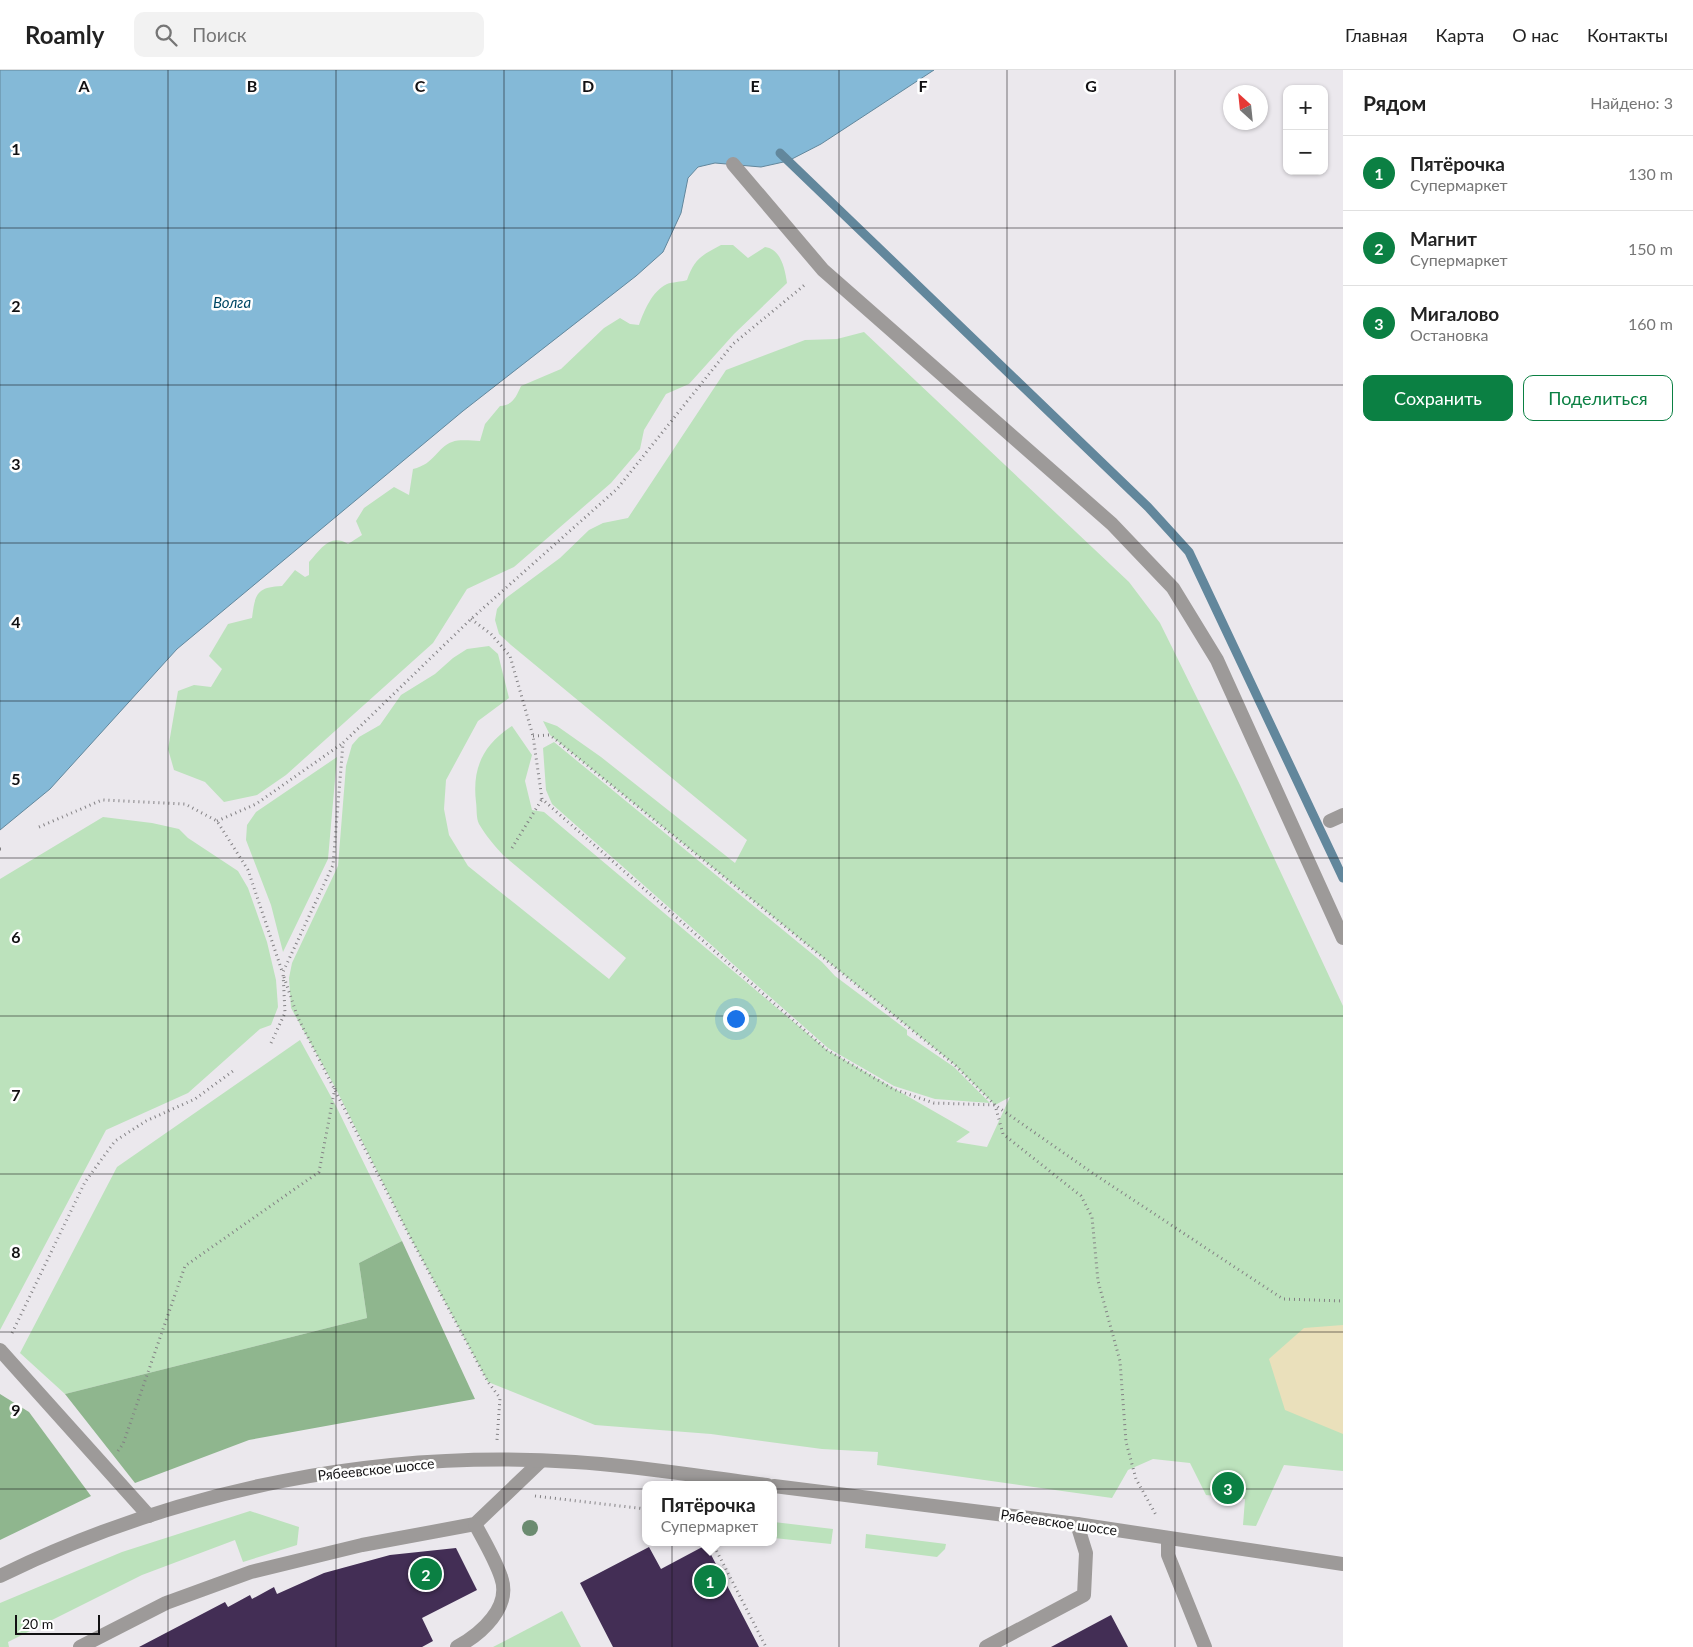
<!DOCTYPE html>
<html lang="ru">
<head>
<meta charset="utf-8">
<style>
	body { margin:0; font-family:Lato,sans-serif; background:#f2f2f2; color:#222 }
	.controls { position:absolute; right:15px; top:15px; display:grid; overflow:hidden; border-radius:10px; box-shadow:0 1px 4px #0004 }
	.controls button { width:45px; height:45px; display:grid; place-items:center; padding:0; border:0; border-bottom:1px solid #e0e0e0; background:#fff; color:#222; font:25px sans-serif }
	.compass { position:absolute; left:1223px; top:15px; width:45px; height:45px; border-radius:50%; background:#fff; box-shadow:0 1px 4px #0004; rotate:333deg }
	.scale { position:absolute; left:15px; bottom:12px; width:85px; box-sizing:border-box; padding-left:5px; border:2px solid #121113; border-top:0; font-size:14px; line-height:18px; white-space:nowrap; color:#121113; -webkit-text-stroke:4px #fff; paint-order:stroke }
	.you { position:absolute; left:735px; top:948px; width:18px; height:18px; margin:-12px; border:4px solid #fff; border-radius:50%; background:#1a73e8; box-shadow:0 0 0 8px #1a73e833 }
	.badge { display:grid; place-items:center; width:32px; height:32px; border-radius:50%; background:#0b8043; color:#fff; font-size:16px; font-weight:700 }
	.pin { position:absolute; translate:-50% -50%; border:2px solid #fff; box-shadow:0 1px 5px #0006 }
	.popup { position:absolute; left:642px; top:1411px; width:135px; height:65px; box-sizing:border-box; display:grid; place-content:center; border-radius:10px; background:#fff; filter:drop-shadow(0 1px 4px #0005); font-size:16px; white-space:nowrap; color:#767676 }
	.popup b { font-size:19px; color:#222 }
	.popup::after { content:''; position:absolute; left:50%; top:100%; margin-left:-10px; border:10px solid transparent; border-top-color:#fff }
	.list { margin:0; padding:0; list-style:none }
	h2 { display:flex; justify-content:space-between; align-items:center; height:65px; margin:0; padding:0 20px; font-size:21px }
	h2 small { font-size:16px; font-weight:400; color:#767676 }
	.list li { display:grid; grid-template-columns:32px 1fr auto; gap:15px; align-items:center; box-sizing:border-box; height:75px; padding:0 20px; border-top:1px solid #e0e0e0 }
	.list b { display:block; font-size:19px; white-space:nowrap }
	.list p { margin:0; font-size:16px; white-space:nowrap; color:#767676 }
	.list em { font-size:16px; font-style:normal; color:#767676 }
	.actions { display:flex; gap:10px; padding:15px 20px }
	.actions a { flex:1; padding:11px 0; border:1px solid #0b8043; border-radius:10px; text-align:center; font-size:18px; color:#0b8043 }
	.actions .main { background:#0b8043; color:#fff }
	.icon { flex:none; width:28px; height:28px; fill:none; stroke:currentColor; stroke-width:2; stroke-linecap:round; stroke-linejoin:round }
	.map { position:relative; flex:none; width:1343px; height:1577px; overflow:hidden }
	header { display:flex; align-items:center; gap:30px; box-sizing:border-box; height:70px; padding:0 25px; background:#fff; border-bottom:1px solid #e0e0e0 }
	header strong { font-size:24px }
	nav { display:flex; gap:28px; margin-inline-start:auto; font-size:18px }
	.search { width:350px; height:45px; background:#f2f2f2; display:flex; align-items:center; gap:12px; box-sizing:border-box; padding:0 18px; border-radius:10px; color:#767676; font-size:19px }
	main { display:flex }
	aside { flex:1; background:#fff }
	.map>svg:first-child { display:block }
</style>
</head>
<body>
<header>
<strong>Roamly</strong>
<div class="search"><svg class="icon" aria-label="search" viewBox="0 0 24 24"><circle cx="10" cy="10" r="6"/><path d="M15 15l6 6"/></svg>Поиск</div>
<nav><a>Главная</a><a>Карта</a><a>О нас</a><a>Контакты</a></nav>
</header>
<main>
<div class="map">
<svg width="1343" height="1577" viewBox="0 0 1343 1577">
	<rect width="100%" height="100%" fill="#ebe8ed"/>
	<g fill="#bce2bc">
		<path d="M721,175H733L748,188L765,177C781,179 785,199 787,213L734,264L689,314L666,324L644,360L640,379L611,413L514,497L467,519L433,573L286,705L257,725L224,732L205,712L174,700L168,679L178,621L194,615L211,617L222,599L209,586L228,554L252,548C255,525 256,517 282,516L295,500L305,507L309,505V492C321,479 330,463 348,474L362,465L356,451L364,438L394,417L409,425L413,399C435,394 437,377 452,372C460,369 472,371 480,371L485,354L500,336C513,335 516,327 521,316L561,299L604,258L620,248L630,254L639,255C644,241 652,221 667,214C672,212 681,212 687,210C694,189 702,185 721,175Z"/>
		<path d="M864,262L1129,512L1160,553L1240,715L1343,936V1401L1284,1395L1256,1456L1243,1455L1245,1429L1206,1425L1190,1393L1153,1389L1128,1400L1112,1428L877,1395L878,1382L822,1379L711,1364L595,1355L488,1312L408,1163L335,1017L291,938L289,908L292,893L338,796L346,696L352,675L359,667L380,655L401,625L435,604L453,588L467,579L489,576L498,584L509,628L478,651L446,710L444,739L449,765L468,796L609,909L626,888L503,785C494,775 486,766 479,754C476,748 477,739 476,732C472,698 483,675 512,656L532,685L525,711L532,740L544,742L827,980L970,1062L956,1072L987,1077L1010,1027L995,1035L955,995L550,665L543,651L557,656L601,687L735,793L747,770L511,575L499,564L495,550L497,539L506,528L560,488L589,460L603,453L628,448L726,300L805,270L837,269Z"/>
		<polygon points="554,672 822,892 835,906 907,960 907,965 954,997 990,1033 935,1029 894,1016 828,978 552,734 546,720 543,678"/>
		<polygon points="337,687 328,789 283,882 271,835 246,770 247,755 256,742"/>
		<polygon points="103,747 152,753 179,759 188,768 238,801 248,818 267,872 276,910 278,937 271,955 260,959 188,1023 106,1060 0,1260 0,809"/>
		<polygon points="300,970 335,1034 402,1171 359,1193 367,1248 65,1324 20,1283 117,1097"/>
		<polygon points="250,1441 299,1457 297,1475 243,1492 235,1470 142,1505 8,1572 9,1577 0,1577 0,1533 122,1482"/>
		<polygon points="774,1452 833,1459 831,1474 774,1468"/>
		<polygon points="866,1464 946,1474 945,1479 937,1487 865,1478"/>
		<polygon points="562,1541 581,1577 493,1577"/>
	</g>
	<g fill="#8fb68e">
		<polygon points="402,1171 475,1329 249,1370 135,1413 65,1324 367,1248 359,1193"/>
		<polygon points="0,1324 29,1342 91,1426 0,1470"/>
	</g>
	<polygon fill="#eae0bb" points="1343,1255 1343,1364 1285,1340 1269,1289 1304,1258"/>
	<polygon fill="#84b9d7" stroke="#62879c" points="0,0 934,0 821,74 788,91 761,97 715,93 698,97 688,108 681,143 663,182 636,206 463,341 177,579 50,719 0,760"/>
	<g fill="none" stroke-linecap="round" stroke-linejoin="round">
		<polyline stroke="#62879c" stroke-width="9" points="780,83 1148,437 1189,482 1343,808"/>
	</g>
	<g fill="#432e55">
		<polygon points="706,1475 759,1577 613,1577 580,1513 649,1477 661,1499"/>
		<polygon points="456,1478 477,1520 422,1548 433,1571 422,1577 139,1577 225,1532 228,1537 250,1525 252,1529 274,1517 277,1524 324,1503 390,1485"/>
		<polygon points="1111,1545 1128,1577 1051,1577"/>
	</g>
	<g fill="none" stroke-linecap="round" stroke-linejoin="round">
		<g stroke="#838184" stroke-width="3" stroke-dasharray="1 4" stroke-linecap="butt">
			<polyline points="471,549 491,564 510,586 533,666 542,729 827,980 893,1019 934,1033 995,1035 1094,1104 1283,1229 1343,1231"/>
			<polyline points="533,666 550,665 955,995 995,1035 1003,1064 1081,1126 1092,1147 1098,1211 1120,1291 1126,1372 1136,1409 1156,1445"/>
			<polyline points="217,751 256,734 343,673"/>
			<polyline points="39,757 102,730 185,734 217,751 248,800 282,901"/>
			<polyline points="512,778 542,729"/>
			<polyline points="0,779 1,779"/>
			<polyline points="284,907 298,948 408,1163 488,1312 500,1328 497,1370"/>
			<polyline points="271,973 285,943 283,902 333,795 343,673 471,549 617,419 733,274 807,213"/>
			<polyline points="12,1263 85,1112 115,1071 146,1051 195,1029 233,1001"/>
			<polyline points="118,1381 123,1374 185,1196 319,1102 335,1018"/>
			<polyline points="535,1426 646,1439"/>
			<polyline points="712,1472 766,1577"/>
		</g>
		<g stroke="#9d9a99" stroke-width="14">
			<polyline points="1330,751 1343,745"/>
			<polyline points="0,1280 149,1446"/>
			<polyline points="1168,1468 1168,1485 1205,1577"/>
			<polyline points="80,1577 166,1533 251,1502 362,1475 475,1454 541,1391"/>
			<path d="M457,1577C481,1564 512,1537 501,1507C495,1489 484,1471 475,1454"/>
			<polyline points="986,1577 1084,1525 1086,1483 1077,1454"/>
		</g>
		<polyline stroke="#9d9a99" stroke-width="14" points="733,94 823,200 1112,454 1173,518 1217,590 1343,868"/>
		<g stroke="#9d9a99" stroke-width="14">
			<polyline points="774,1416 1077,1454 1343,1494"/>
			<path d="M0,1506C177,1419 379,1379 575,1392C639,1396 704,1407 767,1415"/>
		</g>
	</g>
	<circle fill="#6b8b70" cx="530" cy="1458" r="8"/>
	<path fill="none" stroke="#121113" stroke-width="1" stroke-opacity="0.55" d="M168,0V1577M336,0V1577M504,0V1577M672,0V1577M839,0V1577M1007,0V1577M1175,0V1577M0,158H1343M0,315H1343M0,473H1343M0,631H1343M0,788H1343M0,946H1343M0,1104H1343M0,1262H1343M0,1419H1343"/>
	<g text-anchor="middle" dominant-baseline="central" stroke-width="5" stroke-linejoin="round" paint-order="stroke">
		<g font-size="14" fill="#121113" stroke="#fff">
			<text transform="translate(376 1399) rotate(-6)">Рябеевское шоссе</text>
			<text transform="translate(1059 1452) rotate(8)">Рябеевское шоссе</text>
		</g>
		<g font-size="15" font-style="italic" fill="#004865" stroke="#fff">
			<text x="232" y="232">Волга</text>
		</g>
	</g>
	<g font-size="16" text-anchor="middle" font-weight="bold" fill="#121113" stroke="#fff" stroke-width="5" stroke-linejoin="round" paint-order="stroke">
		<text x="84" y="22">A</text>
		<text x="252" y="22">B</text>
		<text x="420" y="22">C</text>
		<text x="588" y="22">D</text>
		<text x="755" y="22">E</text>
		<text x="923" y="22">F</text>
		<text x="1091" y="22">G</text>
		<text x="16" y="85">1</text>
		<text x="16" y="242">2</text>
		<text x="16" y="400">3</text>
		<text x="16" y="558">4</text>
		<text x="16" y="715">5</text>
		<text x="16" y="873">6</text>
		<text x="16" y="1031">7</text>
		<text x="16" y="1188">8</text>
		<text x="16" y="1346">9</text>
	</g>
</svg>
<div class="controls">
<button>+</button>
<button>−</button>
</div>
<svg class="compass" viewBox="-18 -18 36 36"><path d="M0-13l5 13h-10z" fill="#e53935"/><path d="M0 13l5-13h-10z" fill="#767676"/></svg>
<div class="scale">20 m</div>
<div class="you"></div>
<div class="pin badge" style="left:710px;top:1511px">1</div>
<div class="popup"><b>Пятёрочка</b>Супермаркет</div>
<div class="pin badge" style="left:426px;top:1504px">2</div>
<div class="pin badge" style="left:1228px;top:1418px">3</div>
</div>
<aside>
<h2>Рядом<small>Найдено: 3</small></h2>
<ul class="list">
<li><span class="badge">1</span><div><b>Пятёрочка</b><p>Супермаркет</p></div><em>130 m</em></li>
<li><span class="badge">2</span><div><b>Магнит</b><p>Супермаркет</p></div><em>150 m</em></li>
<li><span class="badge">3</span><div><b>Мигалово</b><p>Остановка</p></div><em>160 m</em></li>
</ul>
<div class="actions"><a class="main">Сохранить</a><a>Поделиться</a></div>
</aside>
</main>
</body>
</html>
